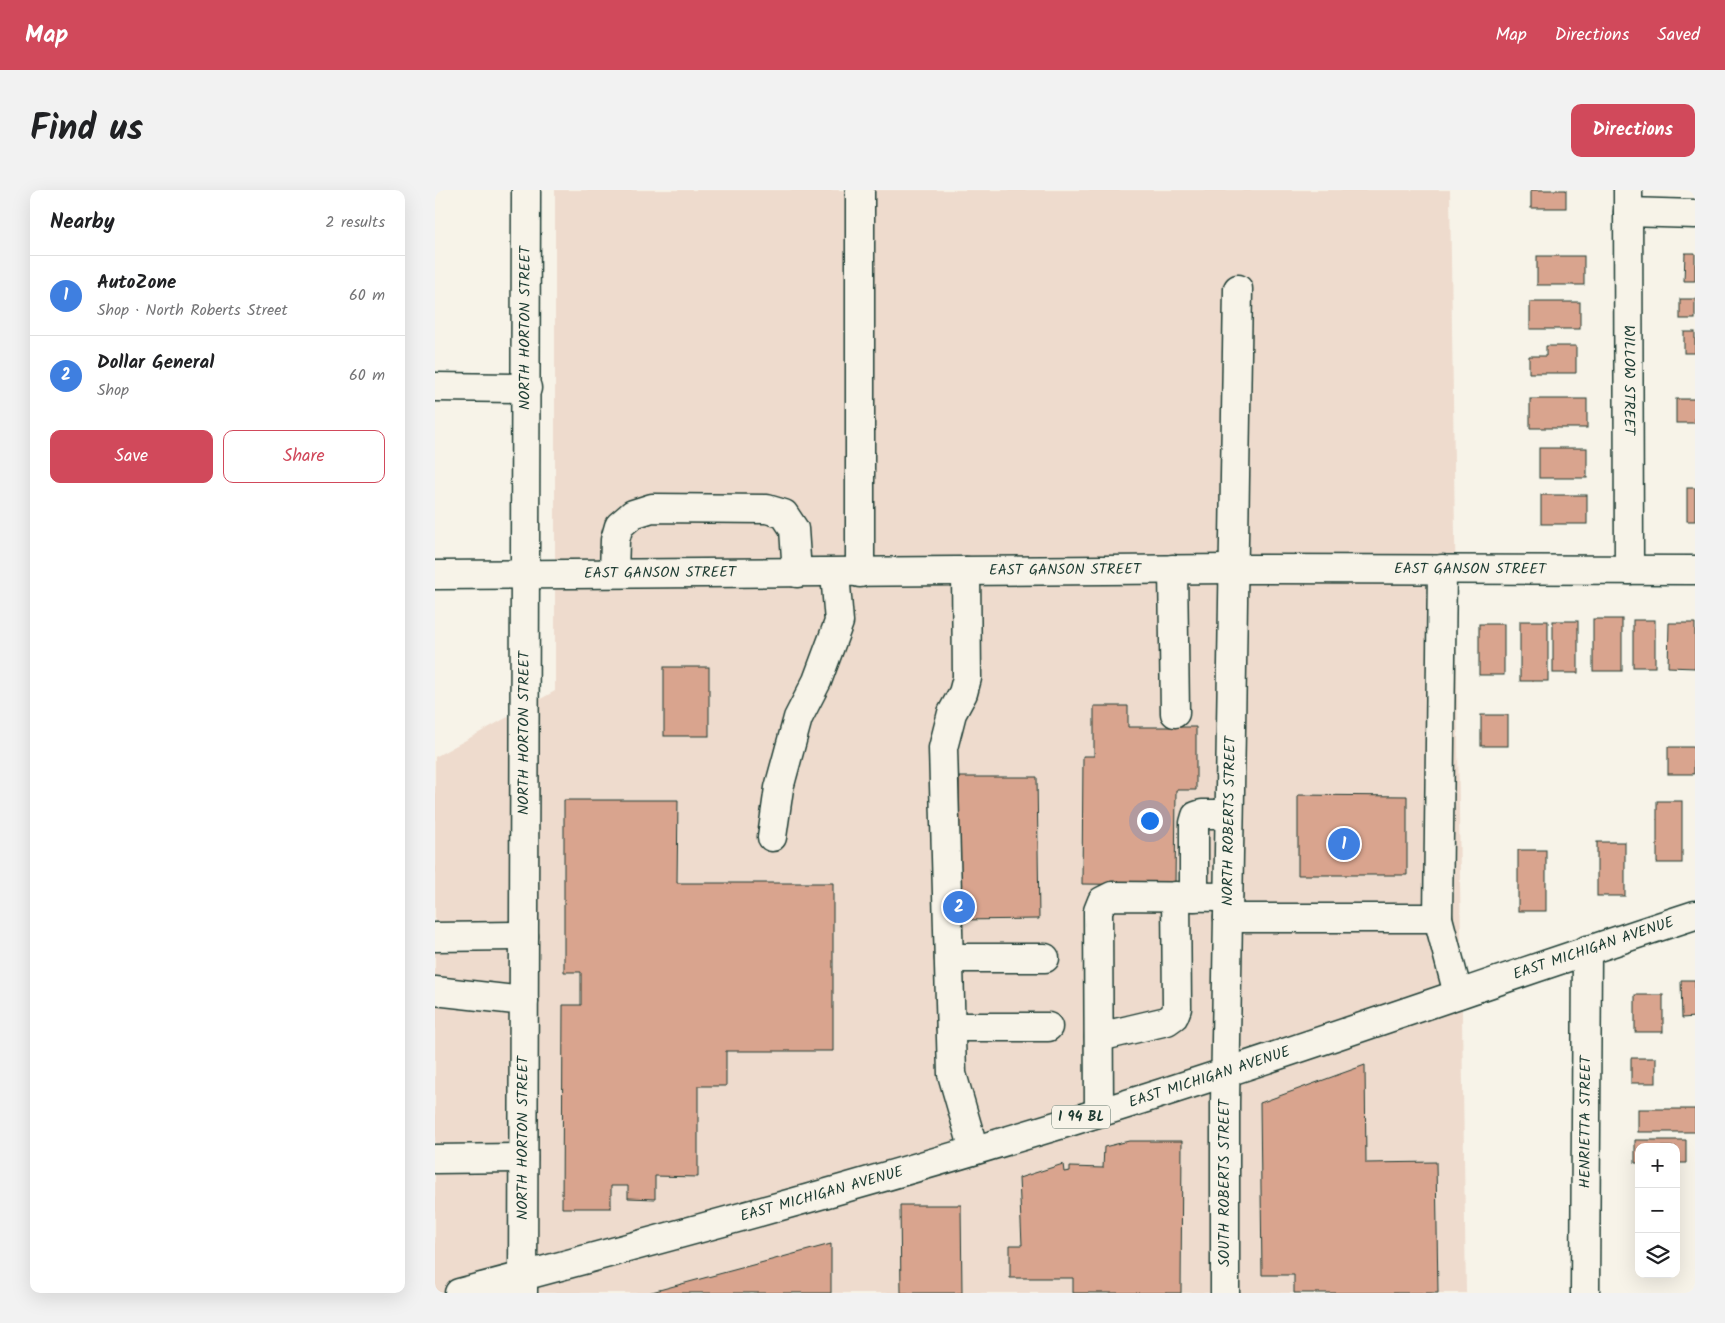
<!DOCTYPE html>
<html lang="en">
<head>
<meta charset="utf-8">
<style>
	body { margin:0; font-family:Kalam,sans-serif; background:#f2f2f2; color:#202124 }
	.controls { position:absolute; right:15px; bottom:15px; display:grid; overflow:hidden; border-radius:10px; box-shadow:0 5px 20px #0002 }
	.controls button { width:45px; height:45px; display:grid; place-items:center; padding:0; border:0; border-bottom:1px solid #e0e0e0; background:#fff; color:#202124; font:25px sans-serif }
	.you { position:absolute; left:714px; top:630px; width:18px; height:18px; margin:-12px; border:4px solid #fff; border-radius:50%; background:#1a73e8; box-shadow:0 0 0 8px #1a73e833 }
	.badge { display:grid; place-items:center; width:32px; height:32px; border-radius:50%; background:#d1495b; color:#fff; font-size:16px; font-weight:700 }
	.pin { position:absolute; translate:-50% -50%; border:2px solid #fff; box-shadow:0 1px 5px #0006 }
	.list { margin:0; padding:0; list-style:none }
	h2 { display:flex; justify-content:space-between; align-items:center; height:65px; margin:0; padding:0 20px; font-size:21px }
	h2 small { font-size:16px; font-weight:400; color:#757577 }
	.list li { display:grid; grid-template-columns:32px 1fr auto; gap:15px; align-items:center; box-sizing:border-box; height:80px; padding:0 20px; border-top:1px solid #e0e0e0 }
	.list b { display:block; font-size:19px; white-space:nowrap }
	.list p { margin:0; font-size:16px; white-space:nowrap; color:#757577 }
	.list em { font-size:16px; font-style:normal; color:#757577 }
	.actions { display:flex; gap:10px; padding:15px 20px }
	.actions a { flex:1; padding:11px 0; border:1px solid #d1495b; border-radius:10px; text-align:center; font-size:18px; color:#d1495b }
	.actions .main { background:#d1495b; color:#fff }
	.icon { flex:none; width:28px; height:28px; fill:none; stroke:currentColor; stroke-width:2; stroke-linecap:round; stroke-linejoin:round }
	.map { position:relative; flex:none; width:1260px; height:1103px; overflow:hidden; border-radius:10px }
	header { display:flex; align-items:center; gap:30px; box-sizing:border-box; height:70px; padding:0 25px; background:#d1495b; color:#fff }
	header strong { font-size:24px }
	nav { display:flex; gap:28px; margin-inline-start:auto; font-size:18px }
	.intro { display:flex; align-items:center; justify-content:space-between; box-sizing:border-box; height:120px; padding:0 30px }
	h1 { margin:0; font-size:35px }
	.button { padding:12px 22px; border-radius:10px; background:#d1495b; color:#fff; font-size:18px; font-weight:700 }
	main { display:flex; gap:30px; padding:0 30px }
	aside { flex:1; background:#fff; border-radius:10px; box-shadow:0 5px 20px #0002 }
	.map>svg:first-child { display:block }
</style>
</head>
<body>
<header>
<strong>Map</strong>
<nav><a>Map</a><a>Directions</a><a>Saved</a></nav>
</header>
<div class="intro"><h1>Find us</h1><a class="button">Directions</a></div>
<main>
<aside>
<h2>Nearby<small>2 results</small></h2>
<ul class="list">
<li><span class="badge" style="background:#3f7fe0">1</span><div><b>AutoZone</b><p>Shop · North Roberts Street</p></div><em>60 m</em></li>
<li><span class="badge" style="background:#3f7fe0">2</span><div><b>Dollar General</b><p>Shop</p></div><em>60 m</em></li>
</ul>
<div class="actions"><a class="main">Save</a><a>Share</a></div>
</aside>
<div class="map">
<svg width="1260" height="1103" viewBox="0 0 1260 1103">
	<rect width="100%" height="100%" fill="#f7f3e8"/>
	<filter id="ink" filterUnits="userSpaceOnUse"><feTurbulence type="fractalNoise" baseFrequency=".02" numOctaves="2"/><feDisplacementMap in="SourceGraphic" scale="10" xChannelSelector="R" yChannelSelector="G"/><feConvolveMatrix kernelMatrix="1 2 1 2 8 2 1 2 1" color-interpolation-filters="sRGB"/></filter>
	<g filter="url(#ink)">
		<polygon fill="#eedbcd" points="120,0 1015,0 1031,1103 0,1103 0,567 120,501"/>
		<g fill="#d9a48e" stroke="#1f3d34">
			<rect x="1096" y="0" width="35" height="18"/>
			<polygon points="1250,63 1260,63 1260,91 1249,91"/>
			<rect x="1102" y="66" width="47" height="29"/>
			<rect x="1245" y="109" width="15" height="20"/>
			<rect x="1095" y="112" width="50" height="27"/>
			<rect x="1249" y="142" width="11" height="21"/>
			<polygon points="1111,156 1141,156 1141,183 1094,183 1094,166 1111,166"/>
			<rect x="1095" y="209" width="57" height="29"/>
			<rect x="1241" y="209" width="19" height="24"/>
			<rect x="1104" y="258" width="48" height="30"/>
			<rect x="1252" y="298" width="8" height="33"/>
			<rect x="1106" y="305" width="46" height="29"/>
			<rect x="1158" y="429" width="29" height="52"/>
			<rect x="1198" y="430" width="22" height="47"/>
			<rect x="1085" y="431" width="28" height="60"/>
			<rect x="1118" y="431" width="25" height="52"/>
			<polygon points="1234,433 1260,433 1260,478 1233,477"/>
			<rect x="1044" y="434" width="25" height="51"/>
			<rect x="229" y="477" width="45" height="69"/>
			<polygon points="659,516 693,516 693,537 761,537 761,600 741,600 740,695 647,694 648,566 659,566"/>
			<rect x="1046" y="525" width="27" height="31"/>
			<rect x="1233" y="557" width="26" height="27"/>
			<polygon points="524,587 602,587 604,729 524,730"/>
			<polygon points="863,605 972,606 972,685 863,685"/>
			<polygon points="129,610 243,610 242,693 398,693 398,861 291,861 291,896 263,896 263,987 220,986 220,1009 193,1008 193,996 176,996 176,1018 127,1018 128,815 146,815 146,782 129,782"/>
			<rect x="1222" y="611" width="25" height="62"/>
			<rect x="1162" y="652" width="28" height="54"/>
			<rect x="1083" y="660" width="28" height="61"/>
			<polygon points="1246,790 1260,790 1260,827 1247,828"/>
			<rect x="1200" y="805" width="28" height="37"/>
			<rect x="1196" y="868" width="25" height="25"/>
			<polygon points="930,875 931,973 1001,972 1003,1103 859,1103 859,1085 827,1085 825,913"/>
			<rect x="1203" y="919" width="57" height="23"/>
			<polygon points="1200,950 1251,950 1251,973 1241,973 1241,957 1204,957 1204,973 1200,973"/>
			<polygon points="694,951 747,951 746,1103 638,1103 638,1088 575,1088 575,1055 587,1055 584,988 628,974 629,982 635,981 635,977 668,978 669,957"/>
			<polygon points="465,1015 526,1015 527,1103 466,1103"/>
			<polygon points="396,1054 396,1103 213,1103"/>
		</g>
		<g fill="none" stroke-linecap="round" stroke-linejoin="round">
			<defs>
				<g id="minor">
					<polyline points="425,0 425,383"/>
					<path id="s1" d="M1193,0L1194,380"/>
					<polyline points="1193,22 1260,24"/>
					<polyline points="0,197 92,198"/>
					<polyline points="738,379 740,523"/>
					<polyline points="1007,379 1003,728 1023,804"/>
					<polyline points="531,381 532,488 528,503 517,523 508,558 517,884 539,960"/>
					<polyline points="179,383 180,350 184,336 198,324 217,318 332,319 349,324 359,339 362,383"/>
					<path id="s2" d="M0,385L797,379L1260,380"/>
					<polyline points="337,647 344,598 363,528 382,491 404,432 400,383"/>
					<polyline points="759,707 759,633 761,626 767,624 794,624"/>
					<polyline points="793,728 1003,728"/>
					<polyline points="0,747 89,746"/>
					<polyline points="514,768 610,768"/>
					<polyline points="0,801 89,811"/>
					<polyline points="516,837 613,837"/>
					<polyline points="664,847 732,831 739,826 742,818 741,706"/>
					<polyline points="664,922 663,721 667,711 677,706 793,707"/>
					<polyline points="0,969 88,968"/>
					<path id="s3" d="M88,1103L91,0"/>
					<path id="s4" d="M790,1103V913L803,99"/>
					<path id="s5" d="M1150,1103L1152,760"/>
				</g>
				<g id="major">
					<path id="s6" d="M24,1103C281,1035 539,965 792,882C948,831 1103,776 1260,725"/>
				</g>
			</defs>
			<use href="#minor" stroke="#1f3d34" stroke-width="31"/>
			<use href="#major" stroke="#1f3d34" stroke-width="31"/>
			<use href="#minor" stroke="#f7f3e8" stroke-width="28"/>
			<use href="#major" stroke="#f7f3e8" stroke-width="28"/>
		</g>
	</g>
	<g text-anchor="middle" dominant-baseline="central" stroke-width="4" stroke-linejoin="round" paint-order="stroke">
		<rect fill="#f7f3e8" stroke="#60746a" stroke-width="1" x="617" y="915.5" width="58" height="23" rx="4"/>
		<g font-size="14" font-weight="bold" fill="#1f3d34">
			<text x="646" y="927">I 94 BL</text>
		</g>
		<g font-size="15" fill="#1f3d34" stroke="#f7f3e8">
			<text stroke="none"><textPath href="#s3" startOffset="965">NORTH HORTON STREET</textPath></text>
			<text stroke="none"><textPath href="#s1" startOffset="190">WILLOW STREET</textPath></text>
			<text stroke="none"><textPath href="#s2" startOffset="630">EAST GANSON STREET</textPath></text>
			<text stroke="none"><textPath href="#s2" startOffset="1035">EAST GANSON STREET</textPath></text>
			<text stroke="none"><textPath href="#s2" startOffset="225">EAST GANSON STREET</textPath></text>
			<text stroke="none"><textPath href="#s3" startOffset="560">NORTH HORTON STREET</textPath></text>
			<text stroke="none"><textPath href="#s4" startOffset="472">NORTH ROBERTS STREET</textPath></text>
			<text stroke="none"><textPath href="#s6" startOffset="1186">EAST MICHIGAN AVENUE</textPath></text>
			<text stroke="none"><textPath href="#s6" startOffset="781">EAST MICHIGAN AVENUE</textPath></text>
			<text stroke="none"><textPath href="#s5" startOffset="171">HENRIETTA STREET</textPath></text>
			<text stroke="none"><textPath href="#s3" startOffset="155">NORTH HORTON STREET</textPath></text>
			<text stroke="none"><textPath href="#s4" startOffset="110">SOUTH ROBERTS STREET</textPath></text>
			<text stroke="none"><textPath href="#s6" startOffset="376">EAST MICHIGAN AVENUE</textPath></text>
		</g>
	</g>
</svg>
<div class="controls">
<button>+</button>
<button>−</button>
<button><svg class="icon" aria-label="layers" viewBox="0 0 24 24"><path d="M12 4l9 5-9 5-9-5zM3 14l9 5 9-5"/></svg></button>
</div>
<div class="you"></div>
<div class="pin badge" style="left:909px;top:654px;background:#3f7fe0">1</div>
<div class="pin badge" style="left:524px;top:717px;background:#3f7fe0">2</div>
</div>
</main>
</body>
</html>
